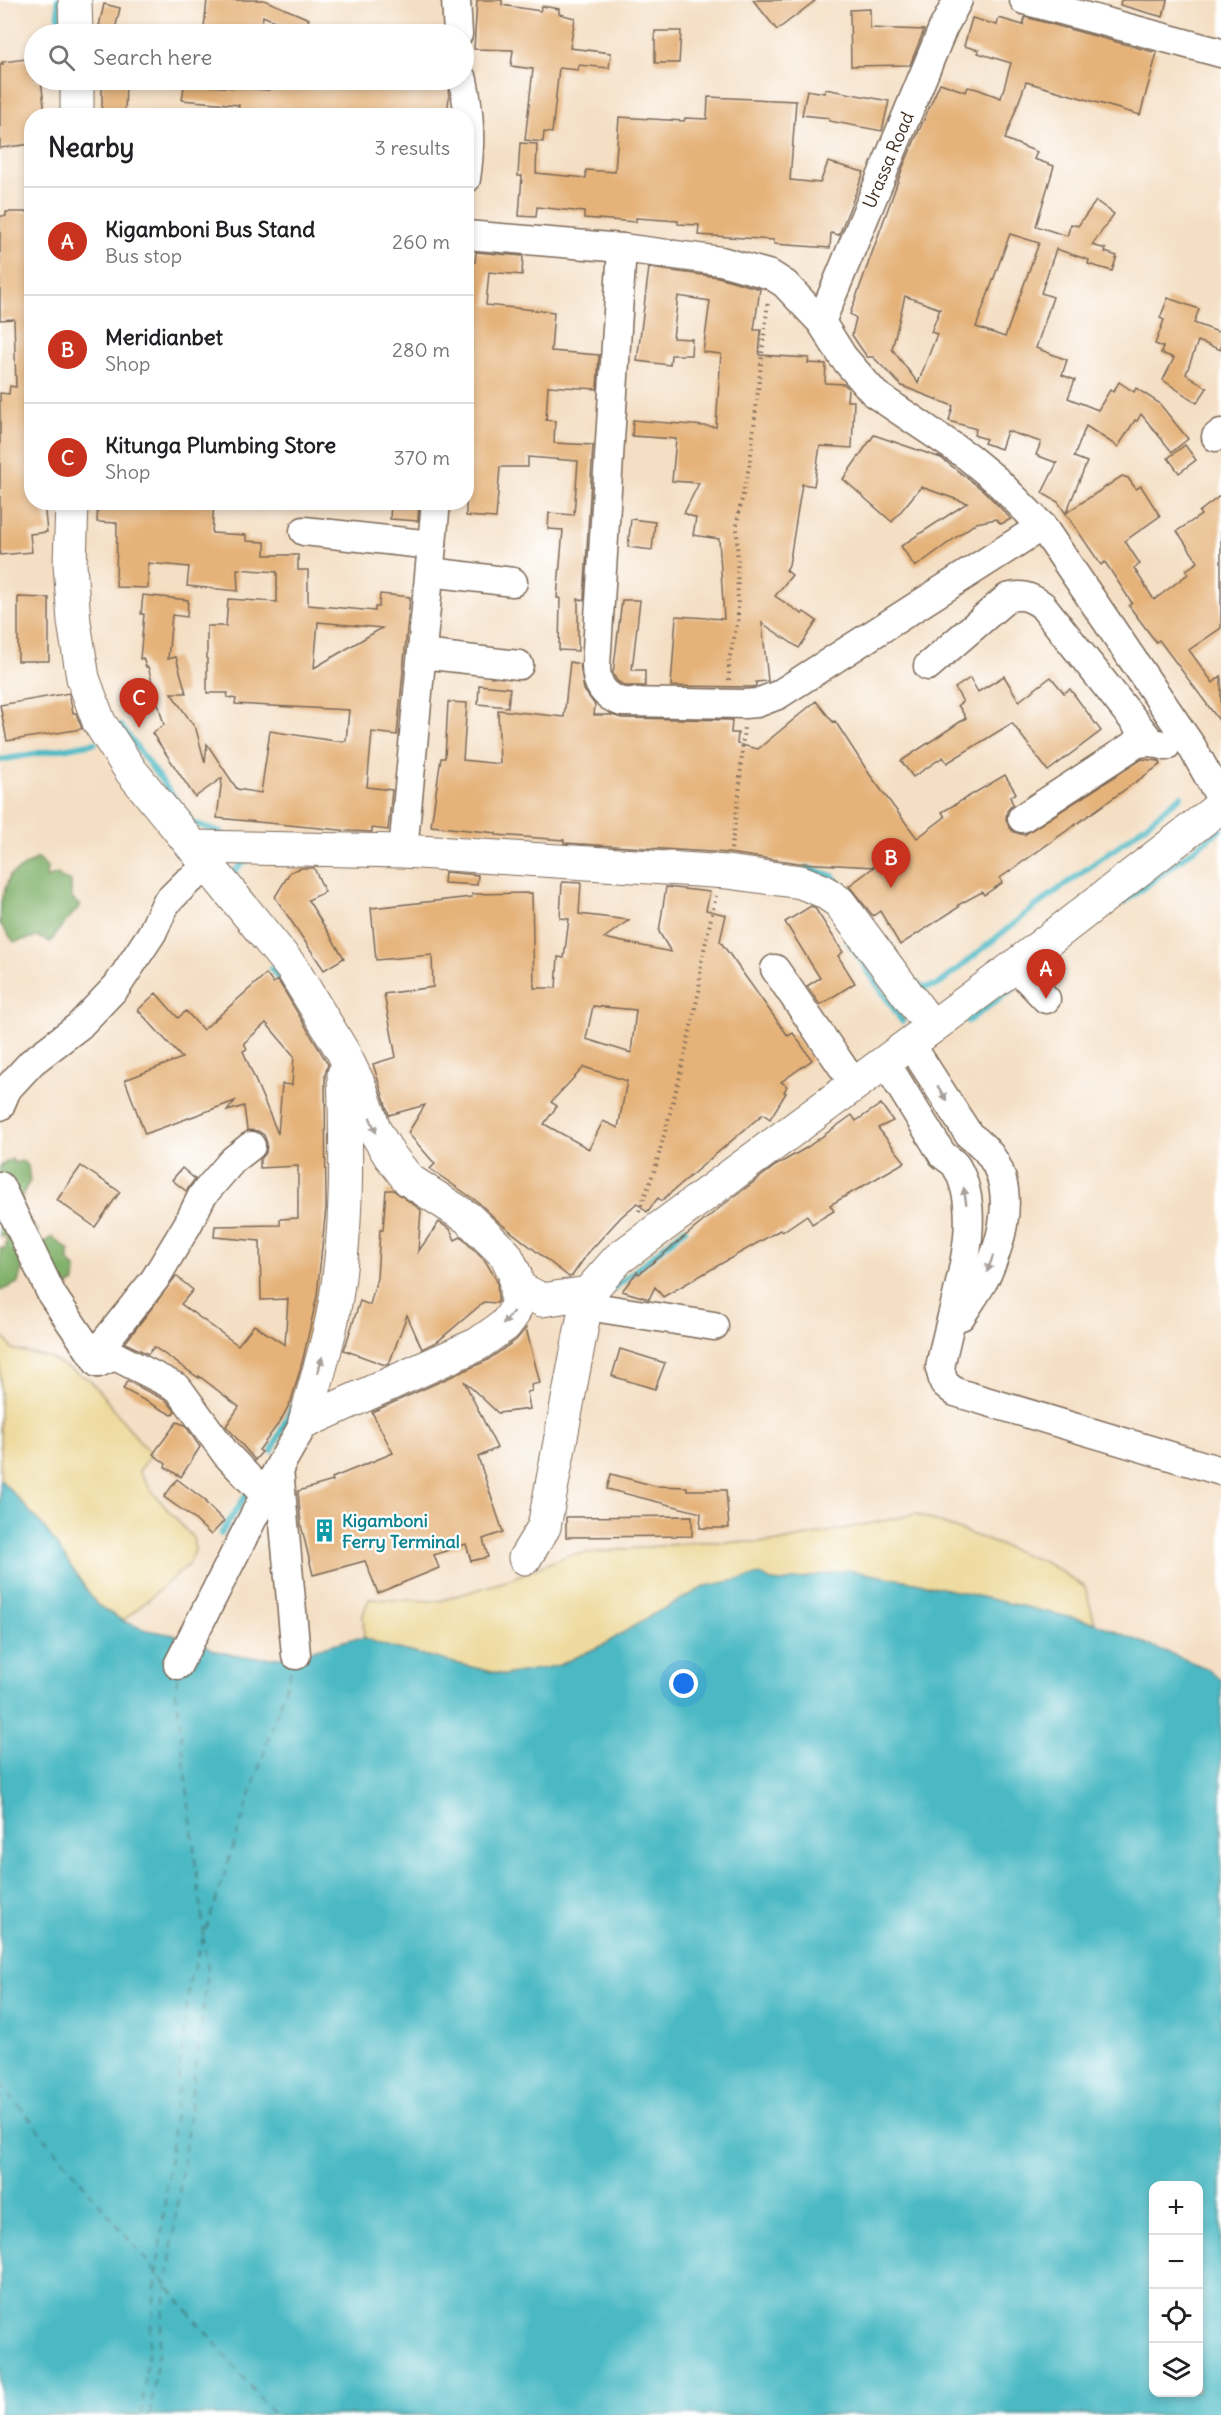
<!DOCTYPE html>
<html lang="en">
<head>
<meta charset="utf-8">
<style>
	body { margin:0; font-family:Delius,sans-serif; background:#f2f2f2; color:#202124 }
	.controls { position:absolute; right:18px; bottom:18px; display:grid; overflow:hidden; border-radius:12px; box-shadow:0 3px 9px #0003 }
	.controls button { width:54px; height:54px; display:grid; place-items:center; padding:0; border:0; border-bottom:2px solid #e0e0e0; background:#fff; color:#202124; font:30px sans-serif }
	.you { position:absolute; left:684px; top:1684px; width:21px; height:21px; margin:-15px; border:4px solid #fff; border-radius:50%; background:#1a73e8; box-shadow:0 0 0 9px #1a73e833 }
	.badge { display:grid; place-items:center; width:39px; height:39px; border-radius:50%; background:#c8321e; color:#fff; font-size:20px; font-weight:700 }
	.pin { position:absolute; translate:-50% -50px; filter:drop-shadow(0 2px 3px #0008) }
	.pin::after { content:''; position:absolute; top:32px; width:21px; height:18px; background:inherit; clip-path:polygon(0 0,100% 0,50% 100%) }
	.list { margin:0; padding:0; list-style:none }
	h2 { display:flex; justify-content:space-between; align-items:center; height:78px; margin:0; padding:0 24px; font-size:26px }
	h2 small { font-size:20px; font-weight:400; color:#757577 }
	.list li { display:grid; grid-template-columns:39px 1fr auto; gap:18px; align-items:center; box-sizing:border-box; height:108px; padding:0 24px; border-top:2px solid #e0e0e0 }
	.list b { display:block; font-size:22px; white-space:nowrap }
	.list p { margin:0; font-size:20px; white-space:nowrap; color:#757577 }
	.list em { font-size:20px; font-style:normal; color:#757577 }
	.icon { flex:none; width:33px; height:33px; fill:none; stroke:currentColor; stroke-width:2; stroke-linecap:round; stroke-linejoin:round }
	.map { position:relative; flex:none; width:1221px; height:2415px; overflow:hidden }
	.search { position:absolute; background:#fff; box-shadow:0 3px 9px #0003; left:24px; top:24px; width:450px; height:66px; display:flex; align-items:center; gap:15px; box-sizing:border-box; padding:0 21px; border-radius:33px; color:#757577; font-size:22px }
	.panel { position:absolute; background:#fff; box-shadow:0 3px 9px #0003; left:24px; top:108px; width:450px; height:402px; border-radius:24px }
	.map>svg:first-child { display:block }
</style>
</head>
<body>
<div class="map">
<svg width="1221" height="2415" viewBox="0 0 1221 2415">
	<rect width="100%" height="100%" fill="#fff"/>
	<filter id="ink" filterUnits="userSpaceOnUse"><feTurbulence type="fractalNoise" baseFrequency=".0167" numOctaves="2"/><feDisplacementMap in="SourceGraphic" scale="12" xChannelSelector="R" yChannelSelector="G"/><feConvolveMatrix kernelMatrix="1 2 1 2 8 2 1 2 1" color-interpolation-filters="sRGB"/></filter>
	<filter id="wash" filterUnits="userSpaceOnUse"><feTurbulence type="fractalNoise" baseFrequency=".008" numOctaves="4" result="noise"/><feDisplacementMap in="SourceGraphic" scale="24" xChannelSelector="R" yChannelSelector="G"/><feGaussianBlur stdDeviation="1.35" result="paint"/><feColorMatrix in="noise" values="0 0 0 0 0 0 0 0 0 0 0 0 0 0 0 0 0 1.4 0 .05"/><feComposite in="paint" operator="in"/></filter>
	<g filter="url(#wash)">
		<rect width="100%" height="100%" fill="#f4dfc4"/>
		<g fill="#81b16b" stroke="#5e6e44" stroke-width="1.5">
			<polygon points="38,858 47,868 46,878 58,874 62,879 71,881 71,897 80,906 57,932 51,942 37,937 14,942 0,924 1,901 10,875"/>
			<path d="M12,1159L14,1163L22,1161L28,1166L30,1181C14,1205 21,1211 38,1231L33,1241L23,1243L13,1252L24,1260L18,1283L0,1291V1247L5,1249L7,1240L4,1235L0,1237V1166Z"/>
			<polygon points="52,1237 69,1250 69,1262 76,1269 75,1282 64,1288 33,1250"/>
		</g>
		<g fill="#eeda9e" stroke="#94825e" stroke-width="1.5">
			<polygon points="0,1331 12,1349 48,1357 90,1380 151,1455 139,1471 155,1495 193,1538 195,1551 188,1565 123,1621 97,1605 44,1527 0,1479"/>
			<polygon points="917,1514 1045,1562 1085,1587 1095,1623 915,1582 848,1570 782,1582 771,1581 652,1615 605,1644 557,1666 504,1675 386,1646 364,1638 363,1614 369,1599 439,1601 503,1582 568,1555 698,1542 778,1542"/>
		</g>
		<path fill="#4bb9c4" stroke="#437271" stroke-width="1.5" fill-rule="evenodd" d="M0,1479L44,1527L97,1605L123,1621L146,1630L181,1636L217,1651L243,1657L272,1658L296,1655L351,1639L364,1638L386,1646L504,1675L557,1666L605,1644L652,1615L706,1586L761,1575L771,1581L782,1582L847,1570L915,1582L1095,1623L1206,1668L1221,1679V2415H0ZM1154,2186H1198V2392H1154Z"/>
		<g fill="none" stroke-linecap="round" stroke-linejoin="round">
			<g stroke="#4bb9c4" stroke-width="6">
				<polyline points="58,0 59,34"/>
				<polyline points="121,726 193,823 222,833"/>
				<polyline points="0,760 95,743"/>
				<polyline points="806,868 833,876 841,886"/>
				<polyline points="231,876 240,865 247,861"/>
				<polyline points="1123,903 1221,829"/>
				<polyline points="847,940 902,1021"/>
				<polyline points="271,968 284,986"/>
				<polyline points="918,983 922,988 938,985 1033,908 1128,839 1181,796"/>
				<polyline points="968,1021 1014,988"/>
				<polyline points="612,1290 685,1229"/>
				<polyline points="272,1451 295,1400"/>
				<polyline points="221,1534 249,1491"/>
			</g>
			<g stroke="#416360" stroke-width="1.5" stroke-dasharray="8 6" stroke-linecap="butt">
				<polyline points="177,1677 176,1691 204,1935"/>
				<polyline points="0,2083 274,2415"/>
				<polyline points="141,2415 190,1979 292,1667"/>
				<polyline points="150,2415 208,1971 204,1940"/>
			</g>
		</g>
		<g id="blocks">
			<g fill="#e5b37a" fill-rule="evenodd">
				<polygon points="207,0 264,0 309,19 303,33 263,16 261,32 204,27"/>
				<polygon points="477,0 502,0 502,5 540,11 542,6 559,9 559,14 575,18 570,48 611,53 609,68 579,65 578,70 559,68 552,133 544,132 543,142 525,140 533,69 511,66 513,50 474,49"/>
				<polygon points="753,0 816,0 777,30"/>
				<polygon points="1121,0 1167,0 1163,17 1120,5"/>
				<polygon points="104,4 120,8 115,30 99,26"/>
				<polygon points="870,9 870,28 924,30 910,65 851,66 850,10"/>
				<path d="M1025,17L1157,53L1140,115L1026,82L1005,139L1037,152L1034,159L1054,166L1036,226L1067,236L1071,224L1078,226L1096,201L1114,214L1092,245L1106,249L1105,252L1117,256L1112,271L1088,264L1089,260L1056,249L1041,293L1053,297L1036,348L1067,360L1062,375L1075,380L1068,398L1098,410L1110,390L1113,392L1119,382L1134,392L1136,388L1159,403L1188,439L1172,452L1141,414L1137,421L1135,420L1118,447L1086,426L1074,457L1087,462L1066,513L1122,476L1128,478L1136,489L1141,486L1160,516L1125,541L1140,564L1134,568L1154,600L1188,574L1186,570L1198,562L1177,531L1201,515L1199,512L1221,495V628L1189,650L1213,683L1221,676V723L1159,640L1156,642L1129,606L1132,603L1128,597L1105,562L1101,565L1058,502L1042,493L1057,463L1036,455L1041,442L1007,431L1001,449L984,443L986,439L974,435L976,429L949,421L953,406L902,386L873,357H867L852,335L856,318L850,314L903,167L940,83L966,92L968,87L977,89L1001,98L1011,63L978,53L979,50L964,46L972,18L997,25L999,18L1023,25ZM1010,234L1039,243L1005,337L976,327ZM905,296L940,309L931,332L937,334L918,383L892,349Z"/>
				<polygon points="655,31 681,31 679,63 655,63"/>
				<polygon points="34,58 34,80 41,80 45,113 41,113 41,116 32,116 32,144 0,148 0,64 3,64 2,62"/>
				<polygon points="102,80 126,80 125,116 102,116"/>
				<polygon points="185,80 210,80 210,86 269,90 270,80 447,80 449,97 447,116 238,116 239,105 182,100"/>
				<polygon points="825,89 889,101 882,131 829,121 829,118 802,115 807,90 825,93"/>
				<polygon points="708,97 796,101 790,180 820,183 828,162 864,172 839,235 831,233 830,248 774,244 774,240 698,235 699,225 678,224 678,221 636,218 636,222 584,218 584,212 537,207 536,217 519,216 522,176 518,176 520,143 537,144 536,173 586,178 586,170 615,172 619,117 684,121 685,118 707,119"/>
				<polygon points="6,212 32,212 32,502 44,502 47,532 30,534 32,552 0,555 0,393 9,394 10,386 16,387 14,319 0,320 0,216 6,216"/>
				<polygon points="476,252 523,256 522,275 489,272 486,305 554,312 551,351 599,355 597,389 548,386 546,420 555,421 554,443 593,445 584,600 578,599 578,651 559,650 560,598 557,598 563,530 548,529 549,513 574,515 578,461 528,457 528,467 500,467 496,518 466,516 466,422 472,342 467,342 474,271 466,270 466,267 475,262"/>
				<polygon points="649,268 718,277 760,289 754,330 761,330 759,355 809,358 808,363 826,364 825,383 844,384 848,388 847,401 854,401 852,448 820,446 814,486 802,484 789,565 786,570 792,575 775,596 802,614 804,612 817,621 799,648 762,623 768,681 756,682 756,686 753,687 671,686 676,616 724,619 719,539 693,535 696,518 684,513 699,483 672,481 676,439 632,436 633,420 716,427 721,354 703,352 710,301 678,296 673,338 692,339 691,355 671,355 670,365 637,361"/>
				<polygon points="1168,298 1199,309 1194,323 1221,333 1221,350 1198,341 1186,374 1207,388 1197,403 1163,380 1174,358 1161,353 1163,347 1155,344 1164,320 1160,318"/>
				<polygon points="874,435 941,458 984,491 1011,519 1001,524 996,519 976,523 915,567 901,546 967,503 921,487 892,522 843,479"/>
				<polygon points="1185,445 1196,460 1179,473 1168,458"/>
				<path d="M98,502H214L212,533L246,535V541L265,542V555H298V570H308V605L375,611V607H379L380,594L410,597L397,735L372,732L367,787L392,790L388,830L372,828V832L350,831L217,818L222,778L195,797L152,733L164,725L148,667H146L143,658L140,659L144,614H141L143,595L188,600L187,617L172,615L168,659L176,657L186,693H171L196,729L205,763L207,744L237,789L261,793L270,731L335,741H346L349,710L235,704L236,699L227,697L228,693H207V626H226L228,599L277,602V572L237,569L238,591L187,586L189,567L148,563V588L116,587L117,523L97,522ZM318,622L382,628L314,668Z"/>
				<polygon points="391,502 419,502 418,521 390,519"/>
				<polygon points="631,519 655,522 652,550 628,547"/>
				<polygon points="18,597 49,598 49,661 18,661"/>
				<polygon points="622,600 640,600 632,670 645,670 645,686 625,686 617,681 613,674"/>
				<polygon points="570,662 580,664 584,690 595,705 594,715 611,715 622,718 732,720 731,733 738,733 737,744 758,749 816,701 833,722 835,721 870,775 917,838 945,817 942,812 1005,775 1016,793 1010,797 1013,804 1007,811 1006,819 1009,827 1014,832 1024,835 1142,759 1159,761 1161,764 1000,878 1002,883 984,895 982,892 958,905 959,907 900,945 880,911 873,916 849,886 874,867 799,863 728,853 564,843 564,840 496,835 496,833 431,826 441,758 445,758 448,702 467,703 463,760 500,764 498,710 564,717"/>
				<polygon points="1004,676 1019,701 1051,677 1064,693 1070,689 1101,731 1048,771 1012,723 947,763 943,757 913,777 901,761 966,718 958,705 963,702 955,688 970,678 978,692"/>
				<polygon points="479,685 510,688 508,707 478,704"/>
				<polygon points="69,693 73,713 76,713 82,729 7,741 0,705"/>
				<polygon points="301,868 314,868 325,892 308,900 344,958 324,970 275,897 290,872"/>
				<polygon points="445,872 478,875 477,885 444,883"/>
				<path d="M562,882L581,883L579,914L629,920L604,938L671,952L659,932L666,887L710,892L706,910L726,915L720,941L788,1036L793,1033L812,1060L781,1082L787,1086L784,1092L786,1093L770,1119L763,1114L661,1201L658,1198L647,1212L637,1203L621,1217L588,1253L572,1276L569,1277L500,1223L478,1202L430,1169L435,1164L408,1133L425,1105L389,1115L373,1064L396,1057L384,994L433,987L432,955L376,960L371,908L472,897V894L532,893L534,988H556L558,957L564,958L569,919L560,918ZM593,1006L636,1010L631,1053L586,1039ZM584,1067L627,1081L618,1128L603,1121L589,1149L544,1124L557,1106L551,1102Z"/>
				<polygon points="811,906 815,908 843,952 838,956 855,983 820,1005 807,986 820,978 785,922"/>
				<path d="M266,974L273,983L278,980L328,1064L325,1075L326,1207L317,1296L303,1359L291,1401L281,1420L259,1450L262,1452L255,1460L226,1426L239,1407L199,1376V1378L154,1347L148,1354L125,1343L176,1276L193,1290L181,1304L238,1345L254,1325L285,1345L288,1299L261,1300L260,1241L214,1237L215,1226L280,1225V1219L298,1218V1166L260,1168V1160L266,1153L267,1143L264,1135L258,1131L247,1130L244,1106L227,1111L235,1101L145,1134L125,1080L182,1058L138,1010L156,993L178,1018L186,1011L203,1030ZM266,1023L294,1056L292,1085L282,1084L278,1134L243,1051L247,1049L244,1043Z"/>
				<polygon points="881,1104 893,1121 878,1128 905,1162 830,1205 834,1211 812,1224 807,1215 782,1232 780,1230 663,1297 655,1287 649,1299 622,1291 637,1272 639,1274 723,1205 775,1166 806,1148 852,1115 856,1121"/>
				<polygon points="81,1166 120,1192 95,1227 57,1200"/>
				<polygon points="182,1168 195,1179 186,1191 172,1180"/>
				<polygon points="386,1190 393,1190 421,1210 418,1252 439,1222 450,1229 455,1240 461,1237 486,1262 497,1281 498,1301 497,1303 484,1302 438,1341 422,1349 407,1315 389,1364 385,1365 344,1350 360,1301 370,1305 377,1278 380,1230 383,1230"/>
				<polygon points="526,1328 540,1383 531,1385 532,1391 527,1392 530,1409 498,1413 464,1381 497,1448 478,1457 503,1532 483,1539 488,1557 471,1561 466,1544 434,1555 439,1568 378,1593 365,1561 313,1575 301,1525 298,1491 333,1481 332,1478 393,1453 372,1412 486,1361 516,1340"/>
				<polygon points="620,1349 665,1363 655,1389 612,1376"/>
				<polygon points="127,1381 167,1401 175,1411 172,1415 123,1389"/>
				<polygon points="177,1422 185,1425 200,1447 181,1477 165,1467 166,1464 153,1454"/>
				<polygon points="611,1474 655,1486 687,1487 687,1490 726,1490 729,1528 700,1528 701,1513 607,1489"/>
				<polygon points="177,1479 206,1501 205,1502 224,1521 211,1535 192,1517 164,1497"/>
				<polygon points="692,1516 692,1536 566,1537 566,1517"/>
			</g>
		</g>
	</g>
	<g filter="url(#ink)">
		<use href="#blocks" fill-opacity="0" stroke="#7c6958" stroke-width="1.5"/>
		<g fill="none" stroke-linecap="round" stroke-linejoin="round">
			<defs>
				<g id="minor">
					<polyline points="456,0 458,34"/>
					<polyline points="1024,0 1221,53"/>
					<path d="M463,80C470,112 471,146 466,179"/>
					<polyline points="466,235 622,248 721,261 771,275 785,284 821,322 843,357 875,394 967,456 995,479 1042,526 1192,747 1221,799"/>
					<path d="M622,248L596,666C596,685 604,696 622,702L744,704L757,703L778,695L1042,526"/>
					<polyline points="821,322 943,28 958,0"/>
					<polyline points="1216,437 1221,433"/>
					<polyline points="304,531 432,545"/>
					<polyline points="430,572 513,582"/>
					<polyline points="422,654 519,665"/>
					<path d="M928,666L1007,598C1022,594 1029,596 1042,605L1151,742"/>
					<polyline points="1022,818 1137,743 1151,742 1166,746"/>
					<polyline points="403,851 436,502"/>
					<polyline points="1015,966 1046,999"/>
					<polyline points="775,969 855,1085"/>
					<path d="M910,1043L969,1135C1018,1168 1009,1224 988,1272C981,1287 970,1302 961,1316"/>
					<path d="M886,1063L942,1154C946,1158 953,1161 956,1166C989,1221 949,1311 940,1369L944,1383L955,1392L1221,1471"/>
					<polyline points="0,1106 7,1089 32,1062 79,1026 117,986 152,933 166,903 187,882 206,869"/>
					<polyline points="251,1146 233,1160 202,1196 188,1224 155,1279 107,1339 100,1351 98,1363 115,1356 178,1388 226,1454 265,1495"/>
					<polyline points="0,1186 52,1295 98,1363"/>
					<polyline points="587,1306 714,1326"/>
					<polyline points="279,1469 296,1655"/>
					<polyline points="178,1665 279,1467 305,1422"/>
				</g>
				<g id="major">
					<polyline points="75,0 76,34"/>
					<polyline points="77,80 77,116"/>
					<polyline points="72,502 70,564 74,622 83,678 99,722 131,771 292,968 343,1052 360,1087 375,1131 390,1156 409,1180 468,1218 506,1255 515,1274 517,1304 513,1314 505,1325 478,1344 305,1422"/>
					<polyline points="194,847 403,851 727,872 801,882 823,891 839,902 931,1026"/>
					<polyline points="517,1287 542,1300 588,1293"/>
					<path d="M305,1422C313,1391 323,1360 330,1329C348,1250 347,1155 344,1074"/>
					<polyline points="525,1558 544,1527 588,1293 618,1259 1015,966 1221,806"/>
				</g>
			</defs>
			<use href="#minor" stroke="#7c6958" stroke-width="31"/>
			<use href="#major" stroke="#7c6958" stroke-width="35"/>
			<g stroke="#7c6958" stroke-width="4" stroke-dasharray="1.5 4.5" stroke-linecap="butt">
				<polyline points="729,680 729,660 738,620 737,522 750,462 768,301"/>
				<polyline points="731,849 739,795 744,725"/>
				<polyline points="639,1211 655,1169 679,1079 699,991 701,963 716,896"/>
			</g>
			<use href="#minor" stroke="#fff" stroke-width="28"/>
			<use href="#major" stroke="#fff" stroke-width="33"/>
		</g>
		<defs><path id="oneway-solid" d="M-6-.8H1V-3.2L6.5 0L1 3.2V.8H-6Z" transform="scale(1.5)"/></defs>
		<g fill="#a79f9a">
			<use href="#oneway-solid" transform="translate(942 1093) rotate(58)"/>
			<use href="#oneway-solid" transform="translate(373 1125) rotate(68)"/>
			<use href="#oneway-solid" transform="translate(965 1196) rotate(-99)"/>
			<use href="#oneway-solid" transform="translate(990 1264) rotate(110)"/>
			<use href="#oneway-solid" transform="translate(508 1318) rotate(128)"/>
			<use href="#oneway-solid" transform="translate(320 1365) rotate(-75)"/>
		</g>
	</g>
	<defs>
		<symbol id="building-bare" viewBox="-9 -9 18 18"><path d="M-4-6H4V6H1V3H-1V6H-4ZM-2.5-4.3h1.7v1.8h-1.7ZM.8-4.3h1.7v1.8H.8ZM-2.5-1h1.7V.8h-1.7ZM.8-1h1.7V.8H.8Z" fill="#0f9aa8" stroke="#fff" stroke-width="2.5" paint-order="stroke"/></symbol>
	</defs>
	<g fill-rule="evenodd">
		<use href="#building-bare" x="308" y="1514" width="33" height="33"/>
	</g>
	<g text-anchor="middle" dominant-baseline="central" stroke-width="4.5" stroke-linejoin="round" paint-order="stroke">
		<g font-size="18" fill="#3b2a1e" stroke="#fff">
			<text transform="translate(888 160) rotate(-67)">Urassa Road</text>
		</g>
		<g font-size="18" font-weight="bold" fill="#0d838f" stroke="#fff" text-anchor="start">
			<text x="342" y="1520">Kigamboni<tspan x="342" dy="21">Ferry Terminal</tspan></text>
		</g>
	</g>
</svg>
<div class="controls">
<button>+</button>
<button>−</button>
<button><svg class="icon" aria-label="locate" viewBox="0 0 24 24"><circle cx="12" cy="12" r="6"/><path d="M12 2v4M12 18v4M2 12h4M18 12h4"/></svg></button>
<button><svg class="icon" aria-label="layers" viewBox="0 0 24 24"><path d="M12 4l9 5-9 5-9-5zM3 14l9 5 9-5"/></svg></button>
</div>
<div class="you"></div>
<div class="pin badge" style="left:1046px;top:999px">A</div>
<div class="pin badge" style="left:891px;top:888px">B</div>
<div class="pin badge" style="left:139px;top:728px">C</div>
<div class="search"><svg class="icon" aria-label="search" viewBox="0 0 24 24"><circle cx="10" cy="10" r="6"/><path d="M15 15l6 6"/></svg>Search here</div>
<section class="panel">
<h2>Nearby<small>3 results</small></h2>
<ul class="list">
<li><span class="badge">A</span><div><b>Kigamboni Bus Stand</b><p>Bus stop</p></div><em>260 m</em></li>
<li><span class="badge">B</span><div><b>Meridianbet</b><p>Shop</p></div><em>280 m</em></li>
<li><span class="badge">C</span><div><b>Kitunga Plumbing Store</b><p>Shop</p></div><em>370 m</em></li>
</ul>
</section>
</div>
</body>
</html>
